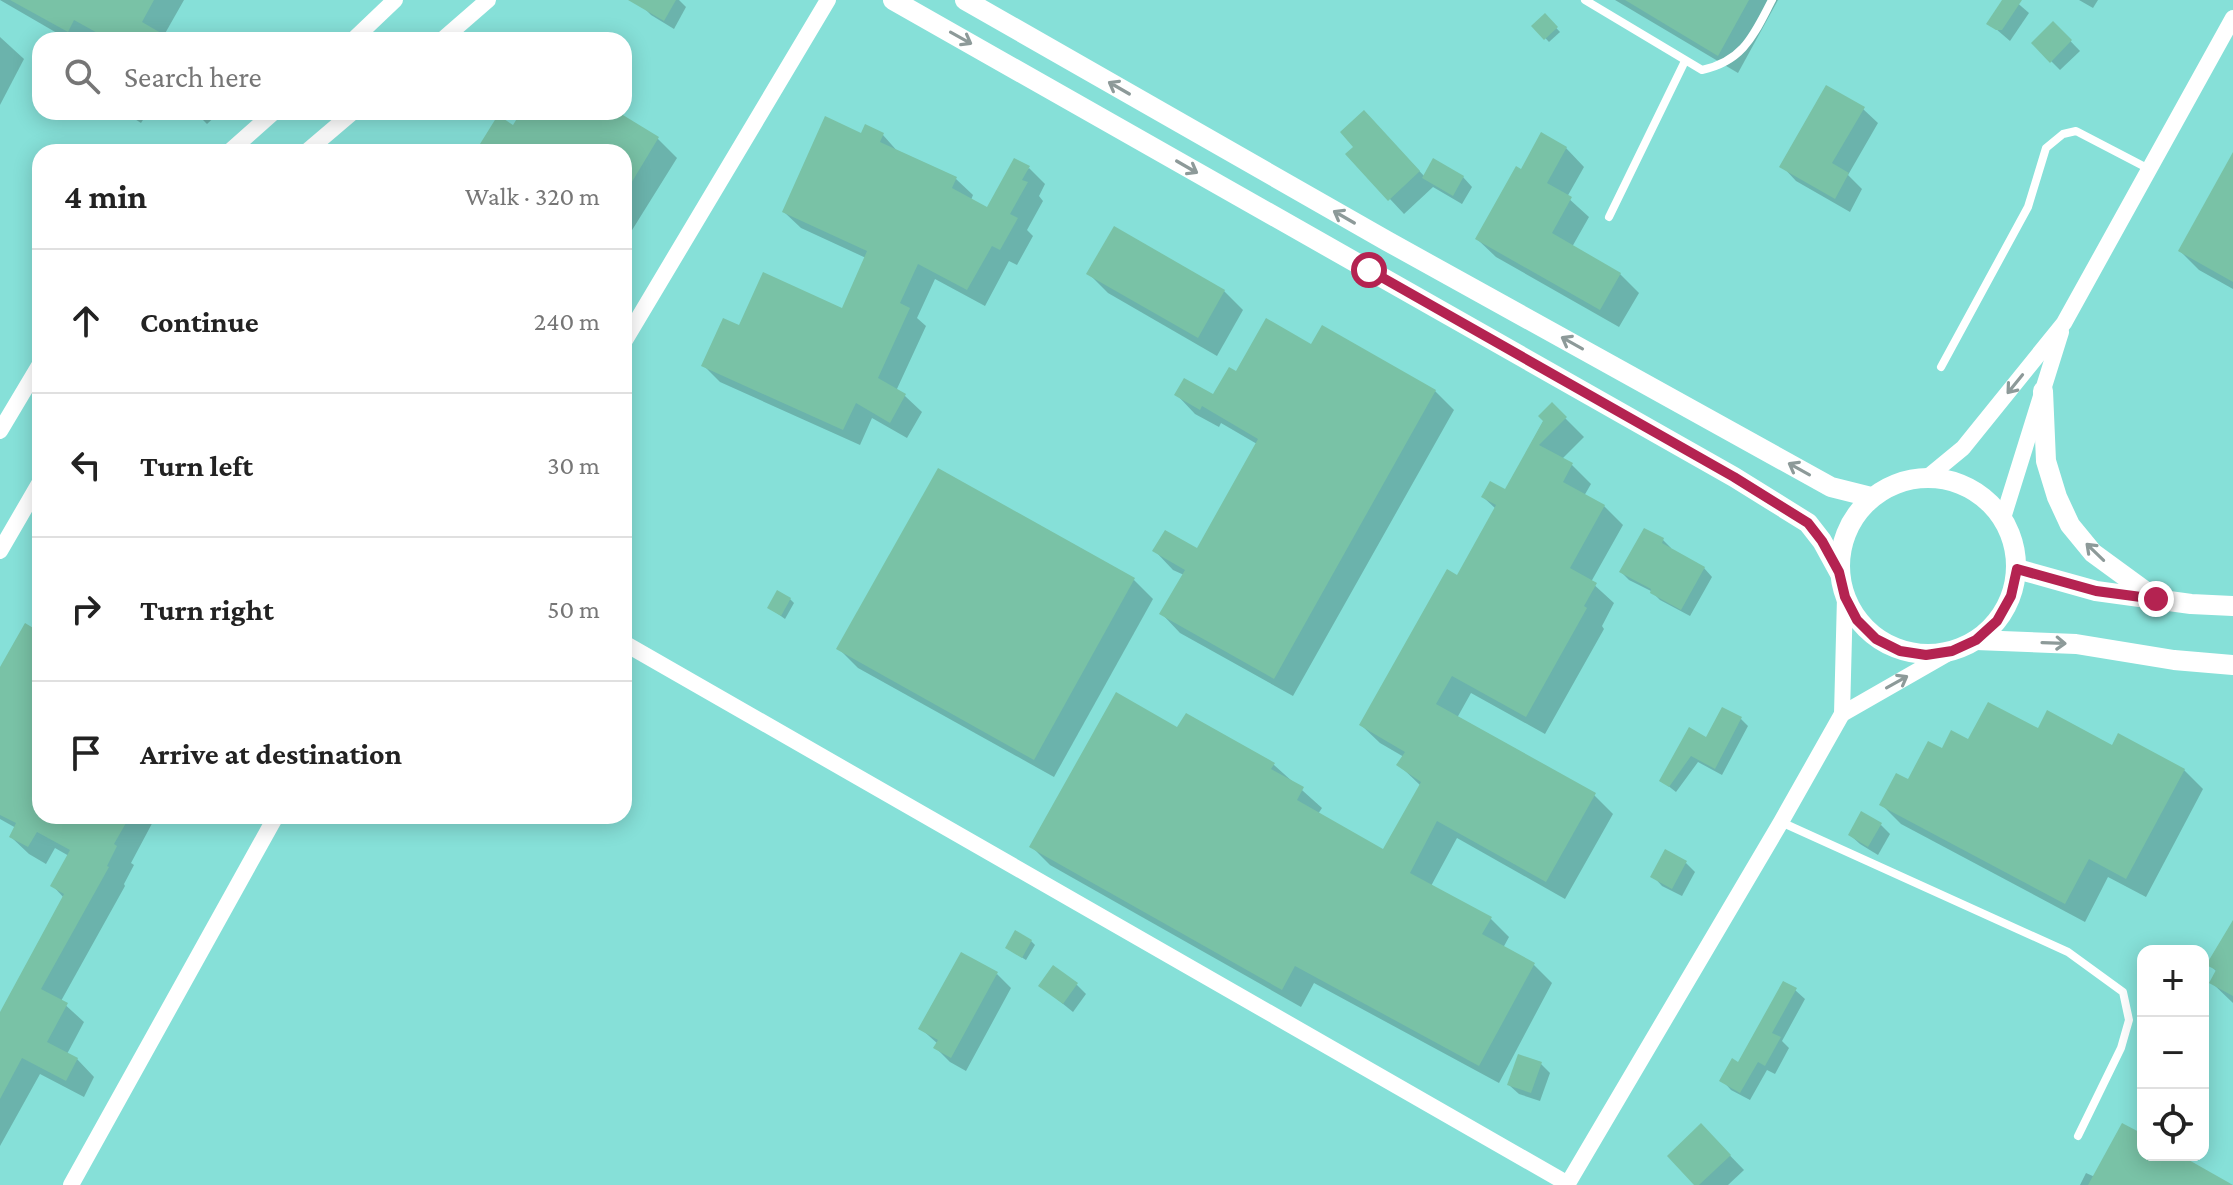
<!DOCTYPE html>
<html lang="en">
<head>
<meta charset="utf-8">
<style>
	body { margin:0; font-family:"Crimson Pro",serif; background:#f6f6f6; color:#222 }
	.controls { position:absolute; right:24px; bottom:24px; display:grid; overflow:hidden; border-radius:16px; box-shadow:0 4px 20px #0003 }
	.controls button { width:72px; height:72px; display:grid; place-items:center; padding:0; border:0; border-bottom:2px solid #e0e0e0; background:#fff; color:#222; font:40px sans-serif }
	.stop { position:absolute; width:24px; height:24px; margin:-18px; border:6px solid #b42351; border-radius:50%; background:#fff }
	.stop.end { background:#b42351; border-color:#fff; box-shadow:0 2px 8px #0008 }
	.list { margin:0; padding:0; list-style:none }
	h2 { display:flex; justify-content:space-between; align-items:center; height:104px; margin:0; padding:0 32px; font-size:34px }
	h2 small { font-size:26px; font-weight:400; color:#767676 }
	.list li { display:grid; grid-template-columns:52px 1fr auto; gap:24px; align-items:center; box-sizing:border-box; height:144px; padding:0 32px; border-top:2px solid #e0e0e0 }
	.list b { display:block; font-size:30px; white-space:nowrap }
	.list em { font-size:26px; font-style:normal; color:#767676 }
	.icon { flex:none; width:44px; height:44px; fill:none; stroke:currentColor; stroke-width:2; stroke-linecap:round; stroke-linejoin:round }
	.map { position:relative; flex:none; width:2233px; height:1185px; overflow:hidden }
	.search { position:absolute; background:#fff; box-shadow:0 4px 20px #0003; left:32px; top:32px; width:600px; height:88px; display:flex; align-items:center; gap:20px; box-sizing:border-box; padding:0 28px; border-radius:24px; color:#767676; font-size:30px }
	.panel { position:absolute; background:#fff; box-shadow:0 4px 20px #0003; left:32px; top:144px; width:600px; height:680px; border-radius:24px }
	.map>svg:first-child { display:block }
</style>
</head>
<body>
<div class="map">
<svg width="2233" height="1185" viewBox="0 0 2233 1185">
	<rect width="100%" height="100%" fill="#86e0d8"/>
	<g fill="#0003">
		<polygon points="0,0 184,0 163,37 169,40 97,40 94,38 93,40 69,40"/>
		<polygon points="645,0 679,0 686,7 674,29 651,15 642,6"/>
		<polygon points="1615,0 1778,0 1738,73"/>
		<polygon points="2004,0 2014,0 2029,13 2010,41 1989,23"/>
		<polygon points="2079,0 2098,0 2093,8"/>
		<polygon points="1545,16 1560,32 1549,42 1534,26"/>
		<polygon points="2053,23 2080,51 2060,70 2033,43"/>
		<polygon points="0,37 24,59 0,105"/>
		<polygon points="1863,109 1878,123 1848,175 1862,189 1850,212 1796,181 1782,166"/>
		<polygon points="124,112 148,112 141,123"/>
		<polygon points="195,112 220,112 207,124"/>
		<polygon points="524,112 614,112 658,139 677,158 624,243 624,152 478,152 514,127"/>
		<polygon points="1378,127 1425,177 1463,177 1472,187 1462,204 1433,187 1404,214 1348,154"/>
		<polygon points="862,135 883,135 899,153 956,179 973,195 971,200 988,210 1029,168 1045,184 1039,196 1043,201 1027,230 1033,236 1017,265 1009,261 985,306 935,279 917,318 926,326 896,391 905,396 922,412 907,438 872,418 860,445 720,382 703,365 740,327 843,310 866,258 801,228 784,212"/>
		<polygon points="1566,148 1584,167 1567,197 1589,217 1572,247 1620,274 1639,293 1619,327 1496,257 1477,239 1522,171"/>
		<polygon points="2233,156 2233,289 2199,270 2180,251"/>
		<polygon points="1089,274 1224,291 1243,310 1217,356 1108,293"/>
		<polygon points="1237,374 1435,391 1454,410 1293,696 1180,633 1162,614 1184,575 1173,570 1155,551 1198,550 1257,444 1221,423 1219,427 1195,414 1177,395 1214,397"/>
		<polygon points="1552,405 1584,437 1562,459 1572,465 1591,484 1584,496 1604,506 1623,525 1591,582 1614,603 1602,626 1604,629 1545,734 1471,693 1457,718 1594,795 1613,814 1565,899 1457,838 1431,886 1490,918 1509,937 1503,948 1534,965 1552,983 1499,1083 1314,983 1301,1007 1050,865 1032,847 1178,730 1274,765 1322,808 1318,814 1384,851 1421,786 1399,765 1404,757 1380,743 1361,725 1458,577 1496,509 1483,497 1505,492"/>
		<polygon points="1663,540 1671,548 1670,550 1704,568 1712,577 1690,616 1660,600 1651,591 1629,580 1621,572"/>
		<polygon points="1134,580 1153,599 1054,777 858,668 839,649"/>
		<polygon points="790,599 794,603 785,619 770,608"/>
		<polygon points="40,634 40,816 156,816 131,863 134,865 124,884 125,886 61,1001 84,1022 67,1054 77,1059 94,1077 84,1097 40,1074 0,1146 0,1017 64,898 53,886 69,856 55,848 46,864 29,854 11,837 16,828 0,819 0,672"/>
		<polygon points="1723,709 1741,719 1748,726 1722,775 1698,762 1676,792 1662,781 1707,739"/>
		<polygon points="2038,731 2184,770 2203,789 2146,897 2108,877 2085,922 1901,824 1882,805 1942,751 1969,742"/>
		<polygon points="1881,825 1890,834 1878,855 1860,844 1850,835"/>
		<polygon points="1686,863 1695,872 1682,896 1662,886 1653,876"/>
		<polygon points="2233,924 2233,1003 2211,982 2217,972 2209,964"/>
		<polygon points="1031,941 1035,945 1026,960 1007,948"/>
		<polygon points="997,974 1011,988 966,1071 950,1062 936,1048 938,1044 920,1028"/>
		<polygon points="1077,985 1086,994 1073,1012 1041,986"/>
		<polygon points="1795,990 1805,999 1782,1041 1789,1048 1775,1074 1767,1070 1750,1100 1731,1090 1722,1080 1739,1064"/>
		<polygon points="1541,1064 1550,1073 1540,1101 1519,1094 1509,1085"/>
		<polygon points="2143,1137 2143,1155 2176,1155 2230,1185 2080,1185 2086,1173 2095,1177"/>
		<polygon points="1715,1140 1744,1170 1728,1185 1697,1185"/>
	</g>
	<g fill="#79c2a6">
		<polygon points="10,0 154,0 142,22 173,40 110,40 74,20 68,32"/>
		<polygon points="628,0 676,0 664,21"/>
		<polygon points="1625,0 1749,0 1718,56"/>
		<polygon points="2002,0 2022,0 2002,30 1996,30 1986,24"/>
		<polygon points="1545,13 1558,27 1544,40 1531,26"/>
		<polygon points="2053,21 2072,40 2050,63 2031,43"/>
		<polygon points="1826,85 1865,107 1832,163 1849,173 1835,199 1779,167"/>
		<polygon points="1364,110 1420,171 1388,201 1345,154 1353,147 1340,132"/>
		<polygon points="521,112 618,112 659,137 624,195 624,152 475,152 498,115 513,125"/>
		<polygon points="825,116 861,133 865,124 884,133 880,142 957,177 952,188 987,207 1014,158 1030,166 1022,180 1028,182 1010,214 1018,218 1000,250 992,246 967,290 918,264 900,303 910,308 878,378 906,394 890,423 856,403 843,430 701,366 723,318 739,325 763,272 842,308 867,251 782,212"/>
		<polygon points="1541,132 1567,147 1547,183 1572,197 1552,233 1621,273 1600,310 1475,239 1516,166 1521,169"/>
		<polygon points="2233,152 2233,282 2178,251"/>
		<polygon points="1433,158 1464,176 1453,196 1422,178"/>
		<polygon points="1114,226 1225,290 1198,338 1086,274"/>
		<polygon points="1266,318 1311,344 1322,325 1436,390 1274,679 1159,614 1185,570 1152,551 1165,530 1197,548 1258,439 1202,406 1200,410 1174,395 1184,378 1213,394 1229,367 1236,371"/>
		<polygon points="1552,402 1567,417 1539,445 1573,463 1563,482 1605,505 1570,568 1597,583 1584,606 1587,608 1526,717 1452,676 1436,704 1596,793 1546,882 1437,821 1410,873 1492,917 1482,934 1535,963 1479,1066 1295,966 1282,990 1029,847 1116,692 1177,727 1186,713 1275,763 1271,769 1304,787 1297,800 1383,849 1421,782 1396,765 1405,752 1359,725 1447,569 1457,575 1496,505 1481,497 1490,481 1505,489 1543,421 1538,416"/>
		<polygon points="938,468 1135,578 1034,760 836,649"/>
		<polygon points="1644,528 1664,538 1662,543 1705,567 1681,610 1650,593 1651,589 1619,572"/>
		<polygon points="777,590 791,598 781,616 767,608"/>
		<polygon points="25,623 40,632 40,816 130,816 114,844 117,846 107,866 109,867 41,989 68,1003 47,1042 78,1058 66,1081 22,1058 0,1099 0,1012 64,894 50,886 70,850 37,832 28,847 9,837 16,823 0,815 0,667"/>
		<polygon points="1988,702 2038,728 2047,710 2112,745 2118,733 2185,769 2126,879 2089,859 2065,904 1879,805 1896,773 1908,779 1928,741 1942,748 1951,730 1968,739"/>
		<polygon points="1722,707 1742,717 1715,769 1691,756 1669,787 1659,781 1689,727 1706,737"/>
		<polygon points="1861,811 1882,823 1868,847 1848,835"/>
		<polygon points="1665,849 1687,861 1672,889 1650,877"/>
		<polygon points="2233,920 2233,996 2209,983 2216,970 2206,965"/>
		<polygon points="1015,930 1032,940 1022,958 1005,948"/>
		<polygon points="961,952 998,972 951,1058 933,1048 938,1040 918,1029"/>
		<polygon points="1053,965 1078,983 1063,1004 1038,986"/>
		<polygon points="1783,981 1797,988 1772,1033 1781,1037 1765,1066 1758,1062 1740,1093 1719,1081 1732,1058 1738,1062"/>
		<polygon points="1518,1054 1542,1062 1531,1093 1507,1085"/>
		<polygon points="1701,1123 1731,1155 1699,1185 1694,1185 1667,1156"/>
		<polygon points="2122,1123 2143,1134 2143,1155 2180,1155 2233,1185 2088,1185"/>
	</g>
	<g fill="none" stroke-linecap="round" stroke-linejoin="round">
		<g stroke="#fff" stroke-width="8">
			<path d="M1585,0L1702,70C1744,61 1754,34 1772,0"/>
			<polyline points="1609,217 1685,61"/>
			<polyline points="1941,367 2028,207 2046,148 2063,134 2076,131 2149,169"/>
			<polyline points="1781,822 2068,952 2123,992 2129,1020 2121,1048 2078,1136"/>
		</g>
		<g stroke="#fff" stroke-width="16">
			<polyline points="353,40 395,0"/>
			<polyline points="442,40 488,0"/>
			<polyline points="229,152 274,112"/>
			<polyline points="306,152 353,112"/>
			<polyline points="624,342 828,0"/>
			<polyline points="0,431 40,364"/>
			<polyline points="1929,476 1963,448 2064,323 2233,18"/>
			<polyline points="2003,518 2061,332"/>
			<polyline points="0,551 40,482"/>
			<polyline points="624,643 1568,1184"/>
			<polyline points="1842,714 1952,651"/>
			<polyline points="71,1185 276,816"/>
			<polyline points="1567,1185 1781,822 1842,714 1845,597"/>
		</g>
		<g stroke="#fff" stroke-width="20">
			<polyline points="893,0 1734,477 1808,523 1822,541 1839,572"/>
			<polyline points="965,0 1387,241 1831,487 1871,497"/>
			<polyline points="2043,391 2046,461 2057,497 2070,525 2093,553 2156,599"/>
			<circle cx="1928" cy="566" r="88"/>
			<polyline points="2017,569 2096,591 2191,604 2233,606"/>
			<polyline points="1976,640 2076,644 2174,660 2233,665"/>
		</g>
	</g>
	<defs><path id="oneway-shaft" d="M-6 0H5M1.5-3L5.5 0L1.5 3" fill="none" stroke-width="1.6" stroke-linecap="round" stroke-linejoin="round" transform="scale(2)"/></defs>
	<g stroke="#8d9a99">
		<use href="#oneway-shaft" transform="translate(961 38) rotate(29)"/>
		<use href="#oneway-shaft" transform="translate(1119 88) rotate(-150)"/>
		<use href="#oneway-shaft" transform="translate(1187 167) rotate(30)"/>
		<use href="#oneway-shaft" transform="translate(1344 217) rotate(-150)"/>
		<use href="#oneway-shaft" transform="translate(1572 343) rotate(-151)"/>
		<use href="#oneway-shaft" transform="translate(2015 384) rotate(129)"/>
		<use href="#oneway-shaft" transform="translate(1799 469) rotate(-151)"/>
		<use href="#oneway-shaft" transform="translate(2095 552) rotate(-136)"/>
		<use href="#oneway-shaft" transform="translate(2054 643) rotate(2)"/>
		<use href="#oneway-shaft" transform="translate(1897 682) rotate(-29)"/>
	</g>
	<g fill="none" stroke-linecap="round" stroke-linejoin="round">
		<polyline stroke="#b42351" stroke-width="10" points="1369,270 1734,477 1808,523 1822,541 1839,572 1845,597 1857,620 1876,639 1900,651 1926,655 1952,651 1976,640 1997,621 2011,596 2017,569 2096,591 2156,599"/>
	</g>
</svg>
<div class="controls">
<button>+</button>
<button>−</button>
<button><svg class="icon" aria-label="locate" viewBox="0 0 24 24"><circle cx="12" cy="12" r="6"/><path d="M12 2v4M12 18v4M2 12h4M18 12h4"/></svg></button>
</div>
<div class="stop" style="left:1369px;top:270px"></div>
<div class="stop end" style="left:2156px;top:599px"></div>
<div class="search"><svg class="icon" aria-label="search" viewBox="0 0 24 24"><circle cx="10" cy="10" r="6"/><path d="M15 15l6 6"/></svg>Search here</div>
<section class="panel">
<h2>4 min<small>Walk · 320 m</small></h2>
<ul class="list">
<li><svg class="icon" aria-label="ahead" viewBox="0 0 24 24"><path d="M12 20V5M6 11l6-6 6 6"/></svg><div><b>Continue</b></div><em>240 m</em></li>
<li><svg class="icon" aria-label="left" viewBox="0 0 24 24"><path d="M17 20v-9H6M10 6l-5 5 5 5"/></svg><div><b>Turn left</b></div><em>30 m</em></li>
<li><svg class="icon" aria-label="right" viewBox="0 0 24 24"><path d="M7 20v-9h11M14 6l5 5-5 5"/></svg><div><b>Turn right</b></div><em>50 m</em></li>
<li><svg class="icon" aria-label="arrive" viewBox="0 0 24 24"><path d="M6 21V4h12l-3 4 3 4H6"/></svg><div><b>Arrive at destination</b></div></li>
</ul>
</section>
</div>
</body>
</html>
